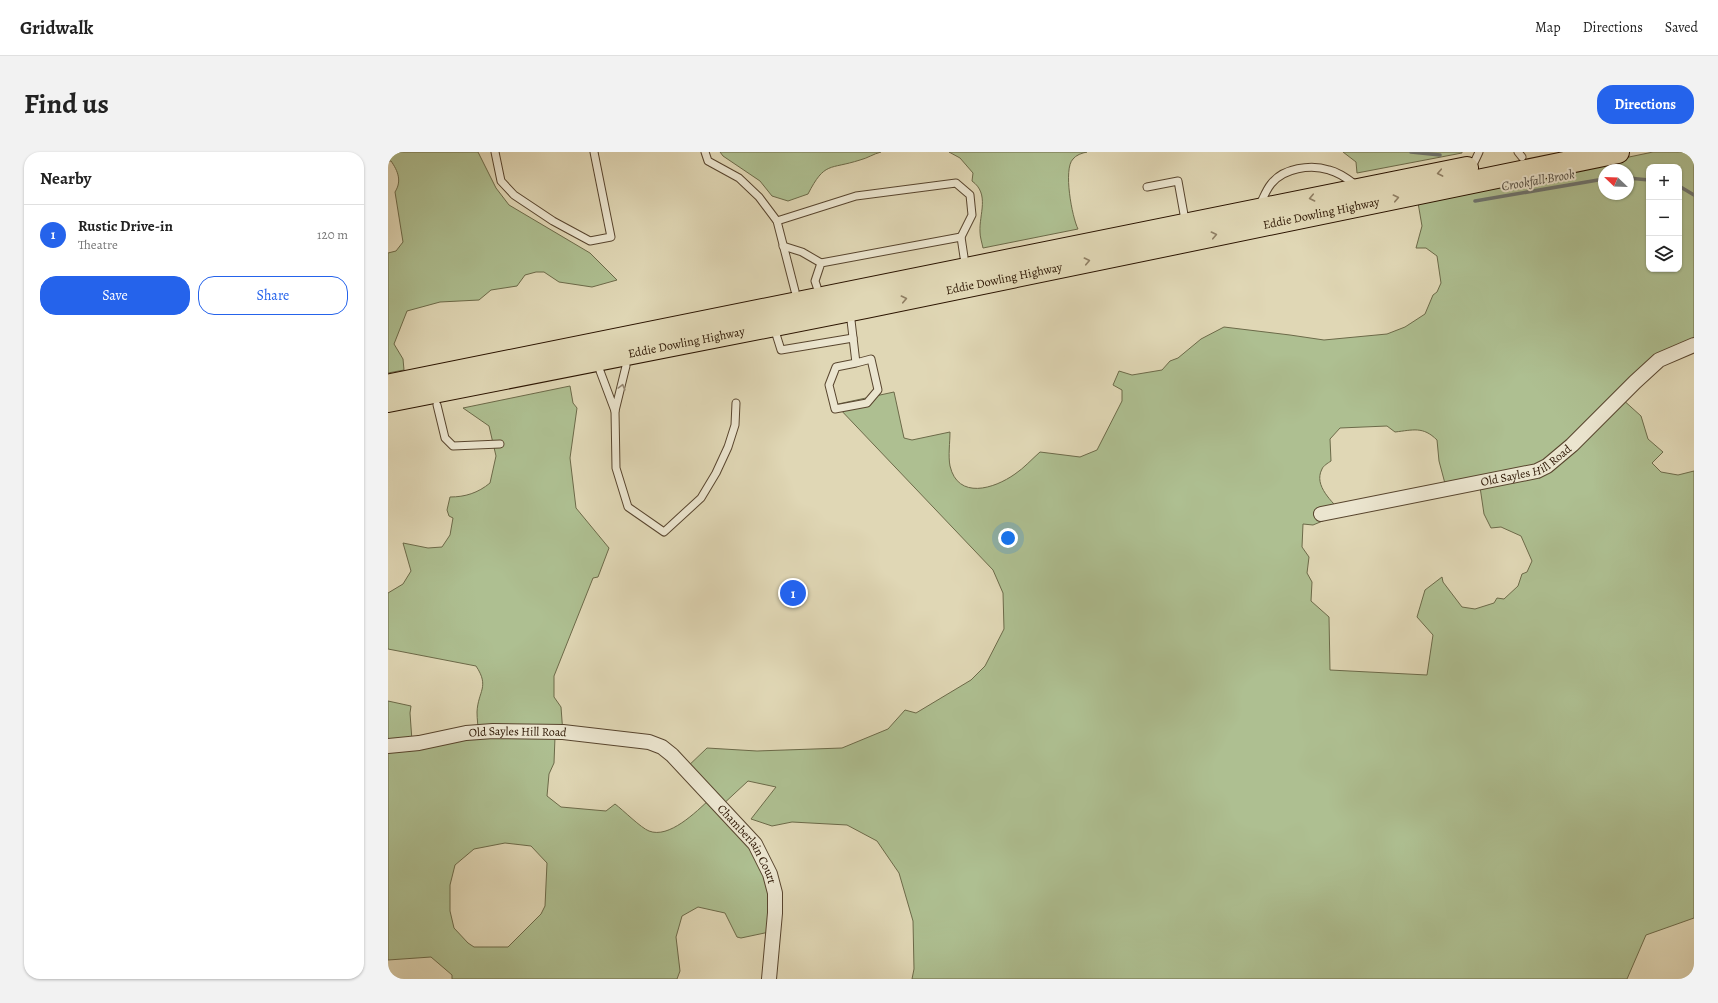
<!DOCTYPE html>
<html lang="en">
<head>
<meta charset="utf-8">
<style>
	body { margin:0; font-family:Alegreya,serif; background:#f2f2f2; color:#222 }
	.controls { position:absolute; right:12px; top:12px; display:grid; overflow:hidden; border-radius:8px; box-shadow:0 1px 3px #0004 }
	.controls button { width:36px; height:36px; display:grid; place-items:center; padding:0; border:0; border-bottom:1px solid #e0e0e0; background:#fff; color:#222; font:20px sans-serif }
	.compass { position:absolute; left:1210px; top:12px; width:36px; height:36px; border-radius:50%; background:#fff; box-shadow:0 1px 3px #0004; rotate:293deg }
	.you { position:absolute; left:620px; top:386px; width:14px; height:14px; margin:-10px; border:3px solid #fff; border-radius:50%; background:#1a73e8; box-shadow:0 0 0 6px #1a73e833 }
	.badge { display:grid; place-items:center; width:26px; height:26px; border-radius:50%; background:#2563eb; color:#fff; font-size:13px; font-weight:700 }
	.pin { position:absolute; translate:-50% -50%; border:2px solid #fff; box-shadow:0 1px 4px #0006 }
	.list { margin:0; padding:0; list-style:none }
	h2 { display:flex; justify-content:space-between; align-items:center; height:52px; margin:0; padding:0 16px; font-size:17px }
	h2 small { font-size:13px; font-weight:400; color:#767676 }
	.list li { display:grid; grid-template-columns:26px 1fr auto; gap:12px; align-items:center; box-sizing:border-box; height:60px; padding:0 16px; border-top:1px solid #e0e0e0 }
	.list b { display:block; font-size:15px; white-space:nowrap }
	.list p { margin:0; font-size:13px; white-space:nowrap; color:#767676 }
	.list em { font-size:13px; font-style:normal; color:#767676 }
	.actions { display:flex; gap:8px; padding:12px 16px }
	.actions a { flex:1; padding:9px 0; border:1px solid #2563eb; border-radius:16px; text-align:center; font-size:14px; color:#2563eb }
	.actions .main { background:#2563eb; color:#fff }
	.icon { flex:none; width:22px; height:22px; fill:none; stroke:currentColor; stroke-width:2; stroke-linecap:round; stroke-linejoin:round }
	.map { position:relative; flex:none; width:1306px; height:827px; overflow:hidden; border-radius:16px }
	header { display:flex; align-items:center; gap:24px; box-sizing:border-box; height:56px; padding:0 20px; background:#fff; border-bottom:1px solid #e0e0e0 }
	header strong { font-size:19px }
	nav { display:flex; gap:22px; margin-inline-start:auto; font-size:14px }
	.intro { display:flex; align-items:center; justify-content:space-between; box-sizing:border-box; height:96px; padding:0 24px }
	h1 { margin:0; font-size:28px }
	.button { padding:10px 18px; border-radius:16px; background:#2563eb; color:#fff; font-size:14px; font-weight:700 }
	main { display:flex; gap:24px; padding:0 24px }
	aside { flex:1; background:#fff; border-radius:16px; box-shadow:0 1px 3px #0004 }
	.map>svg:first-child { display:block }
</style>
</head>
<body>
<header>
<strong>Gridwalk</strong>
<nav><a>Map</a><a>Directions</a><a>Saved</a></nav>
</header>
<div class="intro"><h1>Find us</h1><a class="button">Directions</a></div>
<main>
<aside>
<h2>Nearby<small></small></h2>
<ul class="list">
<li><span class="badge">1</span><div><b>Rustic Drive-in</b><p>Theatre</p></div><em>120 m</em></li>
</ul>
<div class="actions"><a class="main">Save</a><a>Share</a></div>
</aside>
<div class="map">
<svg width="1306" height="827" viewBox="0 0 1306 827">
	<rect width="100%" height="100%" fill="#e0d7b5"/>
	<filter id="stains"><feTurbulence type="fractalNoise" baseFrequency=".005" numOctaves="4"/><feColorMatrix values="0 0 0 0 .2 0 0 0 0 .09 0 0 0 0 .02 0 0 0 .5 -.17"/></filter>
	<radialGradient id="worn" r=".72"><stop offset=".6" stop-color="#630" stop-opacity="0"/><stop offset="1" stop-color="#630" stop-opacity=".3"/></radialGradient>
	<g fill="#aebf91" stroke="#6c6a49" fill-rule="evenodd">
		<path d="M0,0H90L108,36L121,53L202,101L229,128L204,135L171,130L156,120H148L137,123L129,134L103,138L91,148L52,150L19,159L6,192L15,207L16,218L0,221V101L8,99L15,90L7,40C14,29 10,19 3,9H0Z"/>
		<path d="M332,0H493C485,2 480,6 472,8C441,18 437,9 420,42L400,49L384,44L372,29L335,4Z"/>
		<path d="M561,0H699C694,1 688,3 685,7C675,17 684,65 690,77L595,96C594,91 592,85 592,80C591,62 602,42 584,29L585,21L572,6Z"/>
		<polygon points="955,0 1074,0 1074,1 969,21 968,10"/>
		<path d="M1265,0H1306V191L1294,196L1233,246L1253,264L1260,287L1275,300L1264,311L1273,320L1290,323L1306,319V766L1258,783L1239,827H524L526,817L525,769L511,721L489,689L459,673L404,670L384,674L363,667L388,635L360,629L332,655L378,716L386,779L353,786L349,785L337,761L310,755L294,764L288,785L292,819L289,827H64V823L43,805L0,808V549L23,554L22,561L24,589L91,582C90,575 89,567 89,560C90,539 102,535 88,514L0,497V441L15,432L23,419L15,391L40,396L54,395L62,383L65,366L61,364L59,358L62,345C77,345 90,341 102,331L108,304L101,274L75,256L182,234L185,251L189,256L182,306L188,356L221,396L210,425L205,426L166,524V545L173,555L175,582L167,585L166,611L161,622L159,644L173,655L218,659L227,652C235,658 253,676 261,679C281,687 308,660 322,647L296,618L319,596L369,599L454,596L500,577L517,558L528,561L583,528L597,514L616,477L615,441L605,418L449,254L450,252L506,240L516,286L524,288L562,280C562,290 560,304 562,314C570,348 606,337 627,322C636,316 644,307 652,300L692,305L709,298L734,249V238L725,233L731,219L744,223L774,218L782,209L790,206L813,187L836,175L902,183L936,188L999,182L1017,175L1037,162L1045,143L1049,140L1053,131L1049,104L1038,96H1028L1034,74L1029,45L1179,18ZM1261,15H1291V117H1261ZM1216,18H1240V42H1216ZM999,274L1007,280C1025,278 1035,274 1049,288L1051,309L1059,339L1092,335L1096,362L1103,376L1113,375L1133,384L1144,409L1139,420L1134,422L1130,434L1116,447L1109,446L1106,451L1087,457L1074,455L1055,430L1054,425L1037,438L1029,465L1045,483L1039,523L942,518L941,465L923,449L924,430L919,421L921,405L914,395L915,372L925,373L954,361C945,350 925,334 934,317C935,314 940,311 943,309L942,287L952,276ZM117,691L143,694L159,711L157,754L153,762L120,795H86L80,791L66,776L62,759V733L67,713L86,697Z"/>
	</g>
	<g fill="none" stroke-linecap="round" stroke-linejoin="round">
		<g stroke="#6e7570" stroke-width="3.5">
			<polyline points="1023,0 1052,3"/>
			<polyline points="1240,26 1261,28"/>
			<polyline points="1291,34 1306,43"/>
			<polyline points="1087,49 1216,27"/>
		</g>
		<defs>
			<g id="lane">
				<polyline points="107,0 113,29 126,43 165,69 202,89 223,85 206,0"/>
				<polyline points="317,0 320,9 351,26 371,45 389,69 407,139"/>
				<polyline points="1130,0 1134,5"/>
				<polyline points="1084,15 1091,0"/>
				<polyline points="759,35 790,29 797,68"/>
				<path d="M871,54C875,47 878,38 883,32C895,16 923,12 941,18C950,20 960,27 968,33"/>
				<polyline points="389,69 468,44 568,31 582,43 584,63 573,85 576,105"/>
				<polyline points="395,94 414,100 433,111"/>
				<polyline points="429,135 427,129 433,111 573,85"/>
				<polyline points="462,160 468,211 483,207 490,238 479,251 447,257 441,233 448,215 468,211"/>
				<polyline points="388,182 393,198 465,186"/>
				<polyline points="212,219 227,259 238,214"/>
				<polyline points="49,253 57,286 65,294 112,292"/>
				<polyline points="227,259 228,316 240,355 276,380 313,346 328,321 340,295 347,273 348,251"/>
			</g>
			<g id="street">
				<path id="s1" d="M933,362L1149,319L1159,314L1184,293L1247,230L1271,208L1306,193"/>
				<path id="s2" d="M0,594L31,591L78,581L105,579L175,580L261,590L274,595L284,603L367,692L382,722L387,741V761L381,827"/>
			</g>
			<g id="highway">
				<polyline points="3,233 1079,16"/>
				<path id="s3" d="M0,249L478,155L1230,0"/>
			</g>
		</defs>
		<use href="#lane" stroke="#58452e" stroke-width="9"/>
		<use href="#street" stroke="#58452e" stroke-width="16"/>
		<use href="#highway" stroke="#2b1401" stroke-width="24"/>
		<use href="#lane" stroke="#ebe5cf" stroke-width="7"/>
		<use href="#street" stroke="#ebe5cf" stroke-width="14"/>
		<use href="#highway" stroke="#e0d7b5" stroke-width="22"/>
	</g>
	<defs><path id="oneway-chevron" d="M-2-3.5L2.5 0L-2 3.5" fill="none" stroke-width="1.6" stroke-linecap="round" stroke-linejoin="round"/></defs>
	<g stroke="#8f7f64">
		<use href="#oneway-chevron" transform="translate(1052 21) rotate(169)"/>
		<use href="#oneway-chevron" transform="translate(924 46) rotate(168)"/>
		<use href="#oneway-chevron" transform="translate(1008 46) rotate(-12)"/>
		<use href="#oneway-chevron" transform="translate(826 83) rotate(-12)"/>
		<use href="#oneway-chevron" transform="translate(699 109) rotate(-12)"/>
		<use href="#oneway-chevron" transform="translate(516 147) rotate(-12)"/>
	</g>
	<use stroke="#958772" href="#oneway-chevron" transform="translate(234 235) rotate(-75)"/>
	<g text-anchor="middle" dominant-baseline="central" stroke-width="4" stroke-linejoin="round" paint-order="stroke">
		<g font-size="12" fill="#2b1401" stroke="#ebe5cf">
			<text stroke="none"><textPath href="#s3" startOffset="952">Eddie Dowling Highway</textPath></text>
			<text stroke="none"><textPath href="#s3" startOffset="628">Eddie Dowling Highway</textPath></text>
			<text stroke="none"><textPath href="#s3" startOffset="304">Eddie Dowling Highway</textPath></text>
			<text stroke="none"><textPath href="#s1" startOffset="212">Old Sayles Hill Road</textPath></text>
			<text stroke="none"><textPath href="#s2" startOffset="131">Old Sayles Hill Road</textPath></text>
			<text stroke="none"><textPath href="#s2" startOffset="407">Chamberlain Court</textPath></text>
		</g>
		<g font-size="13" font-style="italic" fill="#524d42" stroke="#ebe5cf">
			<text transform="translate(1150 28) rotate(-10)">Crookfall Brook</text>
		</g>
	</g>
	<rect width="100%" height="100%" filter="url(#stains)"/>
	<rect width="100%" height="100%" fill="url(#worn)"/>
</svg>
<div class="controls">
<button>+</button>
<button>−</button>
<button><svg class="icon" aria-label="layers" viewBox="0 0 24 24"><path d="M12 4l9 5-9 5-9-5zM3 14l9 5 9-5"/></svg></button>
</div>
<svg class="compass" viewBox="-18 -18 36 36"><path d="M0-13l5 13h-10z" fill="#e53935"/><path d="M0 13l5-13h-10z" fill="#767676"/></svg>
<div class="you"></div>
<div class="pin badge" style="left:405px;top:441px">1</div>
</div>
</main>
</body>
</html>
